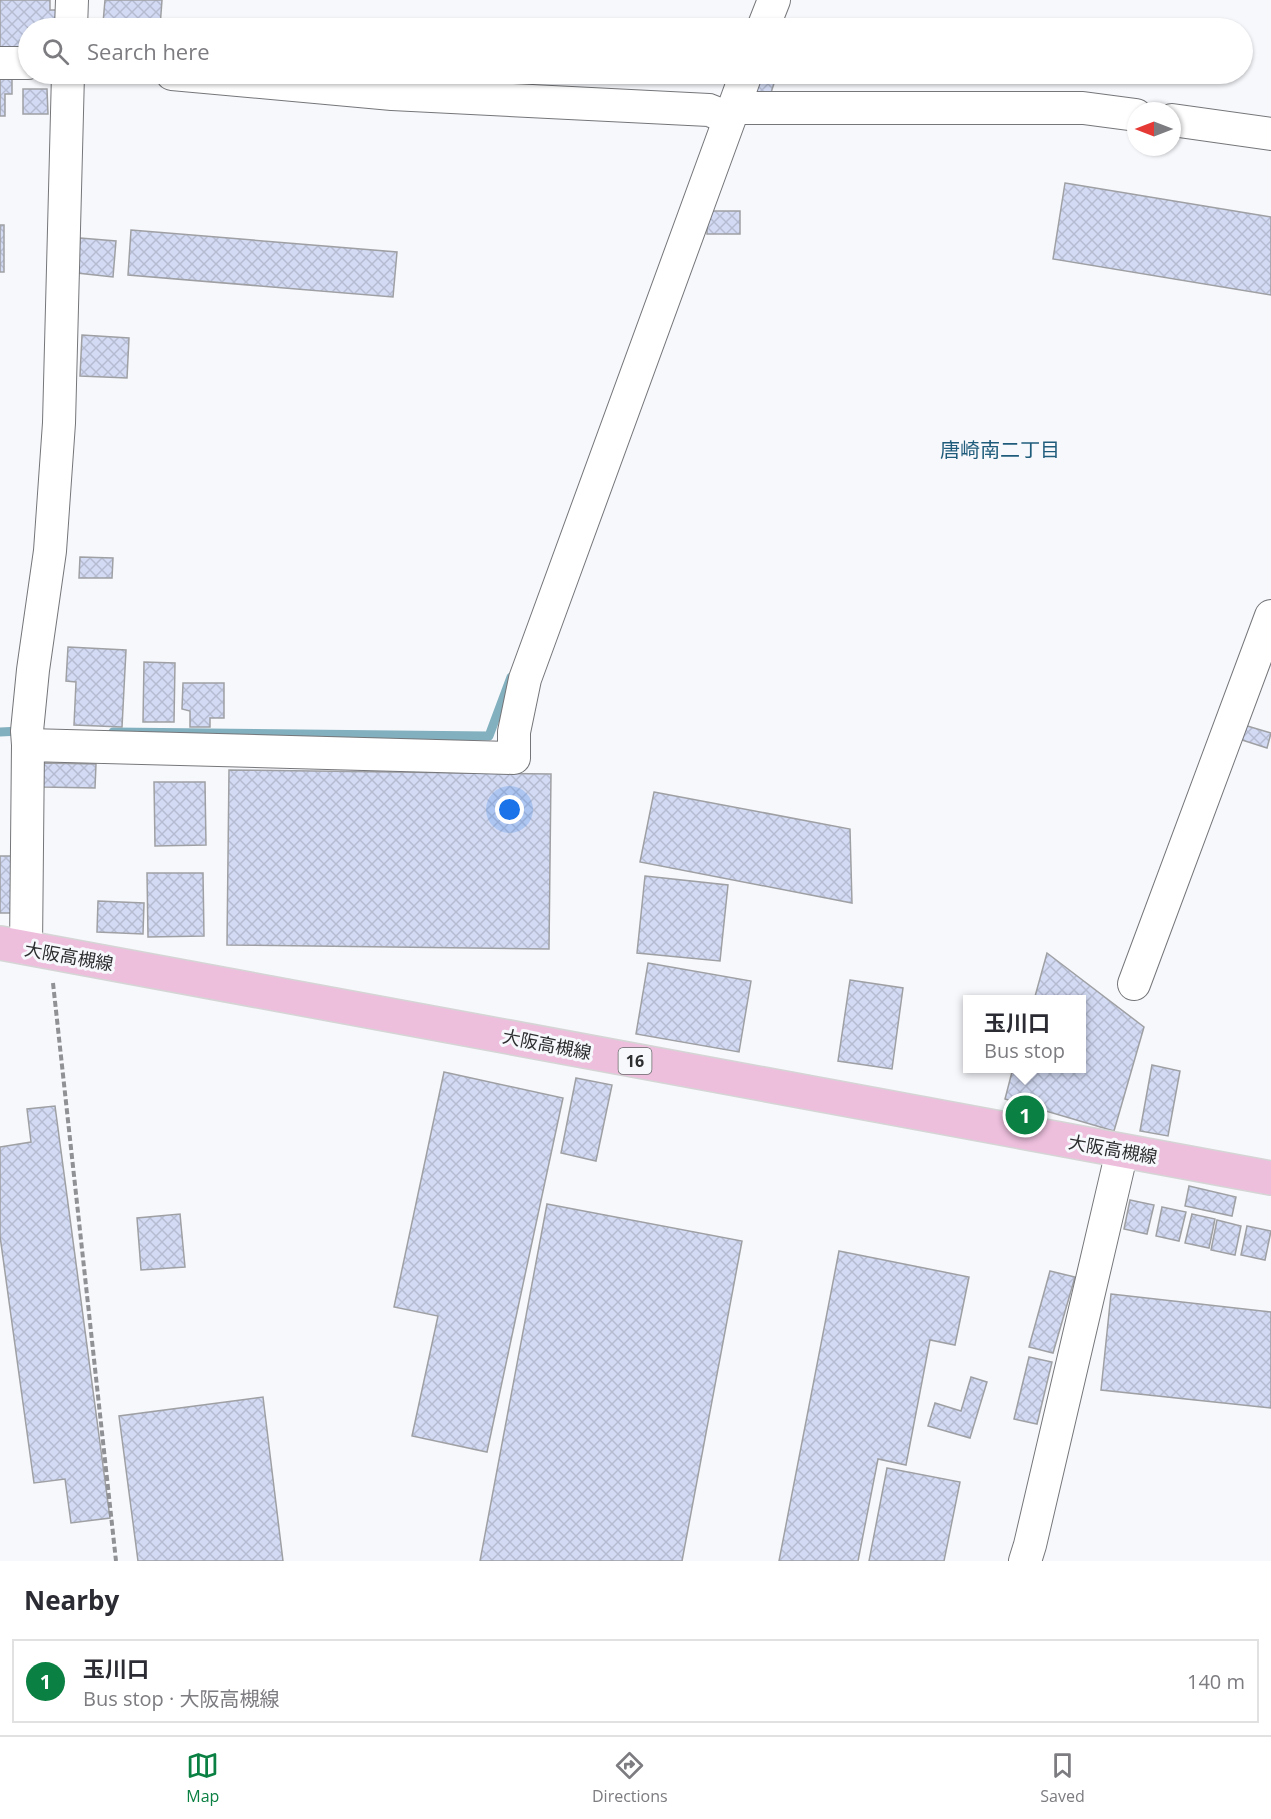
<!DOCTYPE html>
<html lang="en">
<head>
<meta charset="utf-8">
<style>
	body { margin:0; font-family:"Open Sans","Noto Sans JP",sans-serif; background:#f7f7f7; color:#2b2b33 }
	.compass { position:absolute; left:1127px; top:102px; width:54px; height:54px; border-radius:50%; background:#fff; box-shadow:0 2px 4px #0004; rotate:270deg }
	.you { position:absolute; left:510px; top:810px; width:21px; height:21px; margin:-15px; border:4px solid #fff; border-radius:50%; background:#1a73e8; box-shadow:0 0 0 9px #1a73e833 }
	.badge { display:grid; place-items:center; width:39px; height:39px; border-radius:50%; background:#0b8043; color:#fff; font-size:20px; font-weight:700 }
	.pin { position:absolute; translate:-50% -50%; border:3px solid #fff; box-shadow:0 2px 6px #0006 }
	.popup { position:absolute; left:963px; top:995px; width:123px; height:78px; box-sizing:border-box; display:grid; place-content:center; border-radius:0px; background:#fff; filter:drop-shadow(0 2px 4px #0005); font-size:20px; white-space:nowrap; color:#7c7c81 }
	.popup b { font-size:22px; color:#2b2b33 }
	.popup::after { content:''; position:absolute; left:50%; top:100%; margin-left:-12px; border:12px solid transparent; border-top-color:#fff }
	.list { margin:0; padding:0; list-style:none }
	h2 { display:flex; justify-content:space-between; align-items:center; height:78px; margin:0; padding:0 24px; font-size:26px }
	h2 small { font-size:20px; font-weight:400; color:#7c7c81 }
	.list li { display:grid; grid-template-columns:39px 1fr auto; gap:18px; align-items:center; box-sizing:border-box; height:84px; margin:0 12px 12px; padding:0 12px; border:2px solid #e1e1e2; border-radius:0px }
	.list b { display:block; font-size:22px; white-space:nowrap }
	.list p { margin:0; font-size:20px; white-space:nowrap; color:#7c7c81 }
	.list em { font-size:20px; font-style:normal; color:#7c7c81 }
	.icon { flex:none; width:33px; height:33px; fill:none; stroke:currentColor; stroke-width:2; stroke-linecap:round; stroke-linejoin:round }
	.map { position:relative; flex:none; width:1271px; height:1561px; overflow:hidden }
	.search { position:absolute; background:#fff; box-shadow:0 2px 4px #0004; left:18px; right:18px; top:18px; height:66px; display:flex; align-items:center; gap:15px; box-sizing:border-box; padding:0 21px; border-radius:33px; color:#7c7c81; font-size:22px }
	.sheet { height:174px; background:#fff }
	nav { display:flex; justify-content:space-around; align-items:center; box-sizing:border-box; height:84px; border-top:2px solid #e1e1e2; background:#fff; font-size:16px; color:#7c7c81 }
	nav a { display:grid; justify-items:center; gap:3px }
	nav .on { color:#0b8043 }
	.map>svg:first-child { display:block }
</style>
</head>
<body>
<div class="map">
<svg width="1271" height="1561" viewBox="0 0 1271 1561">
	<defs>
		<pattern id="building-cross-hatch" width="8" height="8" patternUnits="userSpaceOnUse" patternTransform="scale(1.5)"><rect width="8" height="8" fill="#d3dbf4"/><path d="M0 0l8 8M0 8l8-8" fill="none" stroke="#b5bcd2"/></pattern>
	</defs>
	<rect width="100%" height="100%" fill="#f7f8fc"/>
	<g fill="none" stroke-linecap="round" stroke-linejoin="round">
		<g stroke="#82b0be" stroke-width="9">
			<polyline points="0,732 21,731"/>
			<polyline points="113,732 489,736 511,677"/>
		</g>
	</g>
	<g fill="url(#building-cross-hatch)" stroke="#9fa0a3" stroke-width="1.5">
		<polygon points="0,0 50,0 50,10 63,10 64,26 49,26 49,28 28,28 28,54 0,58"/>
		<polygon points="105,0 162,0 160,27 103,23"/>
		<polygon points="0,68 12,68 12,94 5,94 5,116 0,116"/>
		<polygon points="751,74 777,74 768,102 745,95"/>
		<polygon points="23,89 47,89 48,114 23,114"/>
		<polygon points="1065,183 1271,217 1271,295 1053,259"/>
		<rect x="707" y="211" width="33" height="23"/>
		<rect x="0" y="225" width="4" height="47"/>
		<polygon points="131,230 397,252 393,297 128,275"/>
		<polygon points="80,238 116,241 113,277 77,273"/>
		<polygon points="82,335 129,338 127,378 80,376"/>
		<polygon points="80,557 113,558 112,578 79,578"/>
		<polygon points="68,647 126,650 122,727 74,725 76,682 66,681"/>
		<polygon points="144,662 175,663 174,722 143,722"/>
		<polygon points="183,683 224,683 224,718 210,718 210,727 190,727 190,711 182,709"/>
		<polygon points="1244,725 1271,733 1267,748 1239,739"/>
		<polygon points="43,763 96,764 95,788 43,787"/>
		<polygon points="229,770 551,774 549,949 227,945"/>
		<polygon points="154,782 205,782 206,845 155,846"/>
		<polygon points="654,792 850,829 852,903 640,862"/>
		<polygon points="0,856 16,856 17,913 0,913"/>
		<polygon points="147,873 203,873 204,936 148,937"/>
		<polygon points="645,876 728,885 720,961 637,953"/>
		<polygon points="98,901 144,903 143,934 97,932"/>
		<polygon points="1047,953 1144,1027 1114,1131 1005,1099 1013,1068 1082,1068 1082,1000 1034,1000"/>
		<polygon points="648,963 751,981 739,1052 636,1034"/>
		<polygon points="850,980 903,988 892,1069 838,1061"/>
		<polygon points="1152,1065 1180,1071 1168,1136 1140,1131"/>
		<polygon points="444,1072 563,1098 487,1452 412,1436 438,1316 394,1307"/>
		<polygon points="576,1078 612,1085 596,1161 561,1153"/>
		<polygon points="55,1106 110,1518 71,1523 65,1479 34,1483 0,1236 0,1147 31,1142 27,1109"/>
		<polygon points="1189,1186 1236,1197 1232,1216 1185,1206"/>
		<polygon points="1130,1200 1154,1205 1147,1234 1124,1229"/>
		<polygon points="547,1204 742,1241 682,1561 480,1561"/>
		<polygon points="1162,1207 1186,1212 1179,1241 1156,1236"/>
		<polygon points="180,1214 185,1267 141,1270 137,1218"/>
		<polygon points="1192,1214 1215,1219 1209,1248 1185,1243"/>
		<polygon points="1217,1220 1241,1226 1235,1255 1211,1250"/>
		<polygon points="1247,1226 1271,1231 1265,1260 1241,1255"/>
		<polygon points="839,1251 969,1277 955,1345 930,1340 906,1465 878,1459 858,1561 779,1561"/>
		<polygon points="1050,1271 1075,1277 1053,1353 1029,1347"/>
		<polygon points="1111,1294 1271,1312 1271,1408 1101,1390"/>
		<polygon points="1029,1357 1052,1362 1037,1424 1014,1419"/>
		<polygon points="971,1377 987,1382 970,1438 928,1426 935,1403 961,1411"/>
		<polygon points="263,1397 283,1561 138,1561 119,1416"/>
		<polygon points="887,1468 960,1482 944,1561 869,1561"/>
	</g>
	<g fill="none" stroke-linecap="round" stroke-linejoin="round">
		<defs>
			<g id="minor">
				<polyline points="71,28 72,0"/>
				<polyline points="763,28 774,0"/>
				<polyline points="0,63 28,63"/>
				<polyline points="172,74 392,94 709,110 729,118"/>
				<polyline points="733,108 1083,108 1136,115"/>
				<polyline points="1172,120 1271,134"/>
				<polyline points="28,745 27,731 33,670 50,551 59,423 68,74"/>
				<polyline points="26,948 28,745 514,758 514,732 525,679 746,74"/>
				<polyline points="1134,984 1271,616"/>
				<polyline points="1025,1561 1030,1545 1122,1151"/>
			</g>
			<polyline id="primary" points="0,943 1271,1178"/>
		</defs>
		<use href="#minor" stroke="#757679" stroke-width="34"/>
		<use href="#primary" stroke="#d5d5d5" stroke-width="36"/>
		<polyline stroke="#909194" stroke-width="4" stroke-dasharray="6 3" stroke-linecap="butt" points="53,983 116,1561"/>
		<use href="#minor" stroke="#fff" stroke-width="32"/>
		<use href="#primary" stroke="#edbfdd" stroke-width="33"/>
	</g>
	<g text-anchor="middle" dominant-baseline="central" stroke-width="6" stroke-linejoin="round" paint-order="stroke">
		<rect fill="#f7f8fc" stroke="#6a6b6c" stroke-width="1.5" x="618.5" y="1048" width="33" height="26" rx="4.5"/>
		<g font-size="16" font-weight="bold" fill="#2d2e2f">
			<text x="635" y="1061">16</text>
		</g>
		<g font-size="18" fill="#2d2e2f" stroke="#f7f8fc">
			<text transform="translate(69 956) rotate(10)">大阪高槻線</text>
			<text transform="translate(547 1044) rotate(11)">大阪高槻線</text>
			<text transform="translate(1113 1149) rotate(10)">大阪高槻線</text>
		</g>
		<g font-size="20" fill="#1f5c7b" stroke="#f7f8fc">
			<text x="1000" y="449">唐崎南二丁目</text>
		</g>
	</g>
</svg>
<svg class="compass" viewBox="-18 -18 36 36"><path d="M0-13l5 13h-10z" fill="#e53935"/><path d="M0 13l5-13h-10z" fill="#7c7c81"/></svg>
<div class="you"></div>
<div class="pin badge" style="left:1025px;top:1115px">1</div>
<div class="popup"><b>玉川口</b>Bus stop</div>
<div class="search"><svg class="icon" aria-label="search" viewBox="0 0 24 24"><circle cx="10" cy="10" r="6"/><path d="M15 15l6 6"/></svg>Search here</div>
</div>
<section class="sheet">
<h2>Nearby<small></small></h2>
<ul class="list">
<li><span class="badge">1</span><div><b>玉川口</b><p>Bus stop · 大阪高槻線</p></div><em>140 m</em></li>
</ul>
</section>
<nav>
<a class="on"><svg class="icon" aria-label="map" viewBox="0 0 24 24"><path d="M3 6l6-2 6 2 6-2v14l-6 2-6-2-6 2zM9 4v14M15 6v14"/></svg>Map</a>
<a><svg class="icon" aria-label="directions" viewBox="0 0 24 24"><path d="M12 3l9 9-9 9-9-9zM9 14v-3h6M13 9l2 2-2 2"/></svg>Directions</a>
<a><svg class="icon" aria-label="saved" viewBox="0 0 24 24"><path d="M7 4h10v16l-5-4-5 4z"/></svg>Saved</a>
</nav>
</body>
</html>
